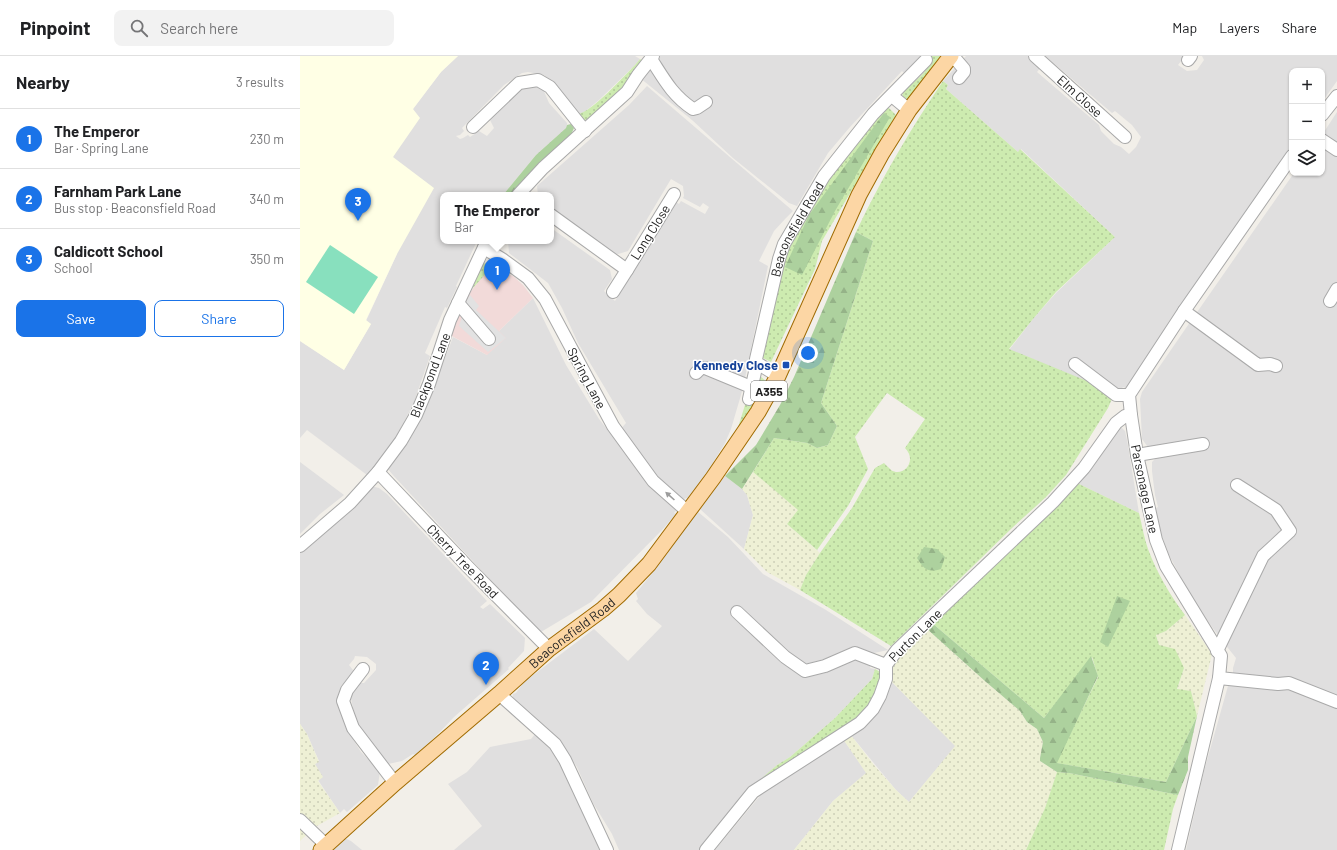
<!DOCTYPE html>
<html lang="en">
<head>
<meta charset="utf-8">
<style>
	body { margin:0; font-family:Barlow,sans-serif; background:#f2f2f2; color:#202124 }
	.controls { position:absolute; right:12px; top:12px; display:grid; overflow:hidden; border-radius:8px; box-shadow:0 1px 3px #0004 }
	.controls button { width:36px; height:36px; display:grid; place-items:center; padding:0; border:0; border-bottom:1px solid #e0e0e0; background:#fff; color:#202124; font:20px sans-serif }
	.you { position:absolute; left:508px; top:297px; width:14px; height:14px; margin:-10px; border:3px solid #fff; border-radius:50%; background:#1a73e8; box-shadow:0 0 0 6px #1a73e833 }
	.badge { display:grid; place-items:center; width:26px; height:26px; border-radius:50%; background:#1a73e8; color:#fff; font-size:13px; font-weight:700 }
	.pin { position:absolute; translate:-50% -33px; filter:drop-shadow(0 1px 2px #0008) }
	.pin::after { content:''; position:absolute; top:21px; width:14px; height:12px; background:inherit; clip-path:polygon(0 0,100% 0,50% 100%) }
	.popup { position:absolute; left:140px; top:136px; width:114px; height:52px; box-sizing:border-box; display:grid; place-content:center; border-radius:8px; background:#fff; filter:drop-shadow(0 1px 3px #0005); font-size:13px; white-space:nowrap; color:#757577 }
	.popup b { font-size:15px; color:#202124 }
	.popup::after { content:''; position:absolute; left:50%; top:100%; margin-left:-8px; border:8px solid transparent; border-top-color:#fff }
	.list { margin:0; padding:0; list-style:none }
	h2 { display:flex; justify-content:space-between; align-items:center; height:52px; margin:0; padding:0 16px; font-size:17px }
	h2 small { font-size:13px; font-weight:400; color:#757577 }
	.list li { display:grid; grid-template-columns:26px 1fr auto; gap:12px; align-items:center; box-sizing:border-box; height:60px; padding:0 16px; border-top:1px solid #e0e0e0 }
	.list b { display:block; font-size:15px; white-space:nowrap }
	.list p { margin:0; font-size:13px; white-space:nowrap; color:#757577 }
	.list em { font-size:13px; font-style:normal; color:#757577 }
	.actions { display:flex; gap:8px; padding:12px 16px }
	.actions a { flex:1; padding:9px 0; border:1px solid #1a73e8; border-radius:8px; text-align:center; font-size:14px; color:#1a73e8 }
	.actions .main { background:#1a73e8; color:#fff }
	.icon { flex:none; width:22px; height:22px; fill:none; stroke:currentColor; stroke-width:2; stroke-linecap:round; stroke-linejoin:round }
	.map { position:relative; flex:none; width:1037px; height:794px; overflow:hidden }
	header { display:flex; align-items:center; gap:24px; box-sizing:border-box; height:56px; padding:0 20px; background:#fff; border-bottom:1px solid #e0e0e0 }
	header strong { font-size:19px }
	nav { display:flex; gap:22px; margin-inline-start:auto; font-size:14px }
	.search { width:280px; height:36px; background:#f2f2f2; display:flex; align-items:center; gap:10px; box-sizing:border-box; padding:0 14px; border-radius:8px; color:#757577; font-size:15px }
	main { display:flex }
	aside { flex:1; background:#fff }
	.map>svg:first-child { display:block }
</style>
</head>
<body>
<header>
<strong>Pinpoint</strong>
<div class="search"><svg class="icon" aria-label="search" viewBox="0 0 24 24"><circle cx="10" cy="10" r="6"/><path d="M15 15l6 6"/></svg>Search here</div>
<nav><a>Map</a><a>Layers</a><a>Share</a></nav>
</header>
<main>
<aside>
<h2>Nearby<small>3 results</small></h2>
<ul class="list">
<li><span class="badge">1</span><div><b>The Emperor</b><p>Bar · Spring Lane</p></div><em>230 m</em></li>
<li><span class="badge">2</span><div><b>Farnham Park Lane</b><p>Bus stop · Beaconsfield Road</p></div><em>340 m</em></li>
<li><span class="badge">3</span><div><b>Caldicott School</b><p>School</p></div><em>350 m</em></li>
</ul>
<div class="actions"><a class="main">Save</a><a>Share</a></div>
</aside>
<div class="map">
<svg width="1037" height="794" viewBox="0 0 1037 794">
	<defs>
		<pattern id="farmland-dots" width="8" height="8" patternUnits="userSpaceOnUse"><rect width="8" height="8" fill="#eef0d5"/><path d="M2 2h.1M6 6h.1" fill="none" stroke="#ccceb7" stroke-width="1.8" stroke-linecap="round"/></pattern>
		<pattern id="grass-dots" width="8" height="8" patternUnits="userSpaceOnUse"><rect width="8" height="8" fill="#cdebb0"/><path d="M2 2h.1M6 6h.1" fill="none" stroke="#b0c997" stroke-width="1.8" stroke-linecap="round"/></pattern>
		<pattern id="forest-firs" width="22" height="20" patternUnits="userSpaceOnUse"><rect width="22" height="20" fill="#add19e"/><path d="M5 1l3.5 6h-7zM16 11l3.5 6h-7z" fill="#95b388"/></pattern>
	</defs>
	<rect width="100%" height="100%" fill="#f2efe9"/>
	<g fill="#e0dfdf">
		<polygon points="158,0 335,0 340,3 335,9 299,44 282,58 278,58 251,25 244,19 228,16 222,17 204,29 162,72 164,75 160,79 156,80 160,83 163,82 168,79 170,81 179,75 187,80 194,72 190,64 191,62 221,31 236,29 243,33 249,47 267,67 267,69 266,72 236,99 203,139 143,139 143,185 177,185 156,230 157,231 147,252 145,251 125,297 130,300 114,346 98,378 83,402 67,419 7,374 0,382 0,285 44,314 71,268 66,265 97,198 93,101 113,53 141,16"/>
		<polygon points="359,0 623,0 604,17 602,15 550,71 528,97 497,150 489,147 433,102 392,64 340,22"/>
		<polygon points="666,0 728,0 741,11 737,16 799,69 801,75 814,88 821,91 829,98 836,91 841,81 832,69 815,55 812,57 745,0 885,0 878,9 887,15 897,14 904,4 902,0 1037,0 1037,25 1022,46 1022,15 992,15 992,89 868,267 850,299 826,332 823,331 817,339 709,294 733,263 756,237 815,181 721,93 718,96 646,33 648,29 643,25"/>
		<polygon points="347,30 493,155 486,162 474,175 459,205 468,210 443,332 431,373 425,387 411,410 388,442 383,443 368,436 319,375 326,367 278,287 262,252 248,227 209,197 208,185 251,185 251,172 310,214 312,223 304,235 315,245 372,150 376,146 379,148 381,145 405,158 409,151 403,147 400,151 383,142 384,140 383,130 371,123 328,195 315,199 251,153 251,139 238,139 237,130 329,49"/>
		<polygon points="1037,56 1037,794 886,794 904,715 928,630 933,621 933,612 936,602 920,582 894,546 868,497 853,454 858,451 855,439 852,415 852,406 856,402 842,383 840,343 842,336 886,272 994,117 1022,117 1022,77 1024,78 1024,76"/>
		<polygon points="233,242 266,309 299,363 339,414 378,452 374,457 376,458 362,474 291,546 241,576 207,542 92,418 88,413 88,408 105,386 124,357 153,281 187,299 199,275"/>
		<polygon points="820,370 825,375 827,384 839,457 777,427"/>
		<polygon points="0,406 44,439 20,458 0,478"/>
		<polygon points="425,420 442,433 447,439 453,459 444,493 400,453"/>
		<polygon points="70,431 75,431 79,432 87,438 187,545 180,551 183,553 190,548 225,582 224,595 208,612 209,613 154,661 135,681 115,699 113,698 102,705 88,708 60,672 56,666 50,638 58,627 64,627 76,614 76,608 67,601 55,600 54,603 49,609 53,614 52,618 41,630 40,644 49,677 61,696 80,715 78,729 47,756 44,753 40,757 18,724 15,708 19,705 7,678 0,668 0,496"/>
		<polygon points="397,455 428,481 463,518 526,554 588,594 574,597 570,612 575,613 572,623 535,662 490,701 477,709 463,722 464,723 399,794 319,794 312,778 293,747 277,711 268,698 212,644 213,638 216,637 224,626 294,573 328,605 362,570 347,558 336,545 338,543 336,537 359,509"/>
		<polygon points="588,622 656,690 609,746 596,734 550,678"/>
		<polygon points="236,677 257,698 267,713 300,794 154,794 182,770 148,728 167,716 190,691 231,683"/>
		<polygon points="543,683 567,717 533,745 494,794 415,794 474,723"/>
		<polygon points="42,781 51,785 62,794 32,794"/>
	</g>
	<polygon fill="#f2dad9" points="185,216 188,218 195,216 201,216 213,220 223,229 233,242 199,275 206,282 187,299 148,278 169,238"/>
	<polygon fill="#ffffe5" points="0,0 158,0 141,16 113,53 120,62 93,101 134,132 97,198 66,264 71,268 44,314 0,285"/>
	<g fill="url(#farmland-dots)">
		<polygon points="453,416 499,454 487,468 520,497 506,519 500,534 467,516 444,493 453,459 447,439 442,433"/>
		<polygon points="885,559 912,598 897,660 891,635 877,634 884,612 859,589 856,578 866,575"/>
		<polygon points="626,572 686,626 720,655 727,666 737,673 743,686 740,702 740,705 757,716 745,752 726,794 494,794 533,745 566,717 543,683 550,678 574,709 596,734 609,746 655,690 588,622 593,607"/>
		<polygon points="0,668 7,678 19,706 15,708 23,721 18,725 40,757 15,771 0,785"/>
	</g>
	<g fill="url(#grass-dots)">
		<path d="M630,0H645L612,42L607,44L603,41L602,36C612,27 632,15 630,0Z"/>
		<path d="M340,3L344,6L319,37L289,65L282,64L278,58C292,56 324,20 335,9Z"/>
		<path d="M643,25L648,29L646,33L718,96L720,93L815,181L756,236L733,263L709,293L787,325L814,338L808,352L766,419L746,441L712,472L591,590L500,534L506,519L520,497L552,452L575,412L584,407C586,409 589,412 591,414C603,422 618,405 605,392L625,363L587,337L555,381L568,413L548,450L517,494L487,468L498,454L453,416L474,382L507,387L517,392L528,389L537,370L521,347L573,185L556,176C581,123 610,74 643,25Z"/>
		<polygon points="586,49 596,59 522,185 515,213 471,306 461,301 482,209 505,158 546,98"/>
		<polygon points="195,205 200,210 190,213 172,233 182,208"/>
		<polygon points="459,319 468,327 435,381 445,349 450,345"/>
		<path d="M777,427L839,457C842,469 844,482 848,493C857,517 870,539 885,559L866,575L856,579L859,589L875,593L884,612L877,633L891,635L897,660L866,726L756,707L798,621L792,601L744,662L632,567L662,541Z"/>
		<polygon points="575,613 584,618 570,653 478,714 462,722 477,709 490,701 535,662 572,623"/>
		<polygon points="757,716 769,717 878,739 873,753 864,794 726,794 745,752"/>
	</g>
	<g fill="url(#forest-firs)">
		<polygon points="584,57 590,61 535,155 502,219 485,211 509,159"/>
		<polygon points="271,68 274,72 270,81 213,139 203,139 236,99 266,72 267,69"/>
		<polygon points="556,176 573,185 521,347 537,370 528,389 517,392 507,387 474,382 442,433 425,420 456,389 480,349 494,321"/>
		<path d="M624,491L637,493L645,501L641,513C627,517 624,513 617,502Z"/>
		<polygon points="817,540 830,545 808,591 800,586"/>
		<polygon points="632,567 744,662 791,600 798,620 757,707 866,726 897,660 888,701 888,714 878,739 769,717 757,716 740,705 740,702 743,686 737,673 727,666 720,655 686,626 626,572"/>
	</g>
	<polygon fill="#88e0be" points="30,189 78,221 54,258 6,226"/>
	<polygon fill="#e2e2e2" points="170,239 179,250 176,254 206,282 188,296 159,270 162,261 158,258"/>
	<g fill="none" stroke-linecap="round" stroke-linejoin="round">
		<defs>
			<g id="minor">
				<polyline points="653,0 664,13 664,16 659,22"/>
				<polyline points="735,0 825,81"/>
				<path d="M351,3C364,23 372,39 393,53L397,52L406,46"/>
				<polyline points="888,4 891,0"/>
				<polyline points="592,40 609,54"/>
				<polyline points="1022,59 1037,40"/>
				<polyline points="173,71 219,27 238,24 250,31 285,75"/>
				<polyline points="1022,84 1037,94"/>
				<polyline points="218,139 243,112 327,36 338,19 353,0"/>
				<polyline points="251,159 327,214 313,236"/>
				<polyline points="184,192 202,203 228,222 245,243 313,370 353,425 388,456"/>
				<polyline points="327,214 374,138"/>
				<polyline points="1030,245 1037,233"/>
				<polyline points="158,247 189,283"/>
				<polyline points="884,255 958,309 970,308 976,310"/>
				<polyline points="775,308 816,339 829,339"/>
				<polyline points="396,317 401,312 405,312 451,331"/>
				<path id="s1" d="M478,320L457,307L456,303L479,203L484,188L501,159L524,120L573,58L626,4"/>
				<polyline points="449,343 457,307"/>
				<polyline points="837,399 903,388"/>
				<polyline points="78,416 168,511 249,593"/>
				<polyline points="0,490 50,447 78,416 101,385 116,359 129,328 150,264 187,185"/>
				<polyline points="437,556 485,601 505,615 525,610 555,597 586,609"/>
				<polyline points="917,595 963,500 990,475 976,454 937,429"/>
				<polyline points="63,613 47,634 43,645 53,672 95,727"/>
				<polyline points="919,622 978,628 989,627 1037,646"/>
				<polyline points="199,638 255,688 265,704 307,794"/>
				<polyline points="0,764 26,789"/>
				<polyline points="406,794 453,736 560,667 573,653 580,640 586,623 586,609 597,594 753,446 784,412 816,367 825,360 831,359"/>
				<polyline points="878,794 919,622 921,600 866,510 856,484 837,399 831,359 829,339 884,255 992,100"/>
			</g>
			<g id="major">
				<path id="s2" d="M21,794L95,727L199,638L249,593L303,553L319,539L349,508L413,422L458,356L478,320L559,139L582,97L609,54L651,0"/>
			</g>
		</defs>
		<use href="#minor" stroke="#a9a9a9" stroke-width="14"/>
		<use href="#major" stroke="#a06b00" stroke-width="17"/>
		<use href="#minor" stroke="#fff" stroke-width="12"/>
		<use href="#major" stroke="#fcd6a4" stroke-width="15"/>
	</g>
	<defs><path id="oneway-solid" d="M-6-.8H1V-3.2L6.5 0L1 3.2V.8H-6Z"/></defs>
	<use fill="#9c9c9c" href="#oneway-solid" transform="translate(370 440) rotate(-138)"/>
	<rect fill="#1a4fb4" stroke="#fff" stroke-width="1.5" x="482" y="305" width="8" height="8" rx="2"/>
	<g text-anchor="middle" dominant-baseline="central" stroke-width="3" stroke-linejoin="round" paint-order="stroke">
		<rect fill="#fff" stroke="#646464" stroke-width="1" x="451" y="325" width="36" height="20" rx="3"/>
		<g font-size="12" font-weight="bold" fill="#222">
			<text x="469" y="335">A355</text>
		</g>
		<g font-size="13" fill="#222" stroke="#fff">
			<text transform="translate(780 40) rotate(42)">Elm Close</text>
			<text stroke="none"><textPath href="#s1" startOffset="166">Beaconsfield Road</textPath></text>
			<text transform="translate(350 176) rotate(-58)">Long Close</text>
			<text transform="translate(130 319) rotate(-69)">Blackpond Lane</text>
			<text transform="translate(287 322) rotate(62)">Spring Lane</text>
			<text transform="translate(845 433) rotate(78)">Parsonage Lane</text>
			<text transform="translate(163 505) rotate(46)">Cherry Tree Road</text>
			<text stroke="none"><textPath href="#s2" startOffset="332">Beaconsfield Road</textPath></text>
			<text transform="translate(615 579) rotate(-45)">Purton Lane</text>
		</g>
		<g font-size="13" font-weight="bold" fill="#164399" stroke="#fff" text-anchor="end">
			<text x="478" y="309">Kennedy Close</text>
		</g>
	</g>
</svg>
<div class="controls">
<button>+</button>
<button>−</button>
<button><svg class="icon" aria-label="layers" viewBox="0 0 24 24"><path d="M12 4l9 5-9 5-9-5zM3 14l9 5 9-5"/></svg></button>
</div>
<div class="you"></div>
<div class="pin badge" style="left:197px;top:234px">1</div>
<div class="popup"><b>The Emperor</b>Bar</div>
<div class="pin badge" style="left:186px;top:629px">2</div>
<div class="pin badge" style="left:58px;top:165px">3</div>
</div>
</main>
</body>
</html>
